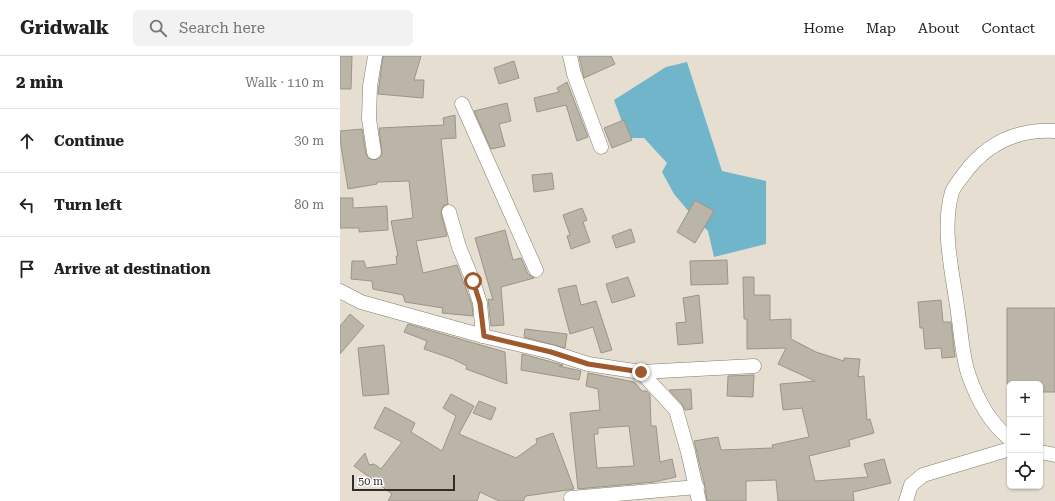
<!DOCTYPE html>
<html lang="en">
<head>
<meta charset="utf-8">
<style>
	body { margin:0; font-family:"Roboto Serif",serif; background:#f2f2f2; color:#202124 }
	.controls { position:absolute; right:12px; bottom:12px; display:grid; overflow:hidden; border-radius:6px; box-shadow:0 1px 3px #0004 }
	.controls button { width:36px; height:36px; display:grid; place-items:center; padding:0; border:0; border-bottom:1px solid #e0e0e0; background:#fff; color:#202124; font:20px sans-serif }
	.scale { position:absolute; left:12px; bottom:10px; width:103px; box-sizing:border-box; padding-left:4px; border:2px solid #312e29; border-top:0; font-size:11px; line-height:14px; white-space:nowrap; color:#312e29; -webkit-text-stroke:3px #fff; paint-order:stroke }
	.stop { position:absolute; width:12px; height:12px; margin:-9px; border:3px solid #9e592d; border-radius:50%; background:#fff }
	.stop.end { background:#9e592d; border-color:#fff; box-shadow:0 1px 4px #0008 }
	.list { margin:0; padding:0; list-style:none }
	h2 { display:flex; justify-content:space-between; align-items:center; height:52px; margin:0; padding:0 16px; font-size:17px }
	h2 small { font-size:13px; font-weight:400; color:#757577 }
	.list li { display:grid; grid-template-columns:26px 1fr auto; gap:12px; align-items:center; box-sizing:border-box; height:64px; padding:0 16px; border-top:1px solid #e0e0e0 }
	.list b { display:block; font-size:15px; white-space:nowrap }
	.list em { font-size:13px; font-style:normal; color:#757577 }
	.icon { flex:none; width:22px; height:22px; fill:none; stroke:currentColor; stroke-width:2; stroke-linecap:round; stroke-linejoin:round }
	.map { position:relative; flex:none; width:715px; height:445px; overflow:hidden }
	header { display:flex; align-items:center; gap:24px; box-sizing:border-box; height:56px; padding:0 20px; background:#fff; border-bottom:1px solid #e0e0e0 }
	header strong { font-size:19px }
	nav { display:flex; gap:22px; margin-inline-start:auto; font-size:14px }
	.search { width:280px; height:36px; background:#f2f2f2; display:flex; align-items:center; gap:10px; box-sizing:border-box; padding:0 14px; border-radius:6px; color:#757577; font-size:15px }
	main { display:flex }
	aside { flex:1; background:#fff }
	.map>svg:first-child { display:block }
</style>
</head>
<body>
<header>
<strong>Gridwalk</strong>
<div class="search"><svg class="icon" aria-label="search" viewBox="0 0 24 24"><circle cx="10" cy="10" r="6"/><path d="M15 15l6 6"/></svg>Search here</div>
<nav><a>Home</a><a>Map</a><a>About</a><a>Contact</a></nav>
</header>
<main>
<aside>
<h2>2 min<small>Walk · 110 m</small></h2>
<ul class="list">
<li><svg class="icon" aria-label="ahead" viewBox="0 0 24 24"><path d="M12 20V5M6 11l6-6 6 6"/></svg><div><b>Continue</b></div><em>30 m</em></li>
<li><svg class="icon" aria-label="left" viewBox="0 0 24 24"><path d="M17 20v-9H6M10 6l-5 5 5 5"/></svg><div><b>Turn left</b></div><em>80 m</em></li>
<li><svg class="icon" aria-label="arrive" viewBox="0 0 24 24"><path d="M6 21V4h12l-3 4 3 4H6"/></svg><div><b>Arrive at destination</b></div></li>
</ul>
</aside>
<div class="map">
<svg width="715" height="445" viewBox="0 0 715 445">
	<rect width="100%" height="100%" fill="#e5ded1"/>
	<polygon fill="#70b5ca" points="347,6 382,115 426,125 426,188 374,201 368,175 356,164 334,138 322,116 327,107 304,82 288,82 274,44 326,11"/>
	<g fill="#bbb5a8" stroke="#9b9589" fill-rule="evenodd">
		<polygon points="0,0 12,0 11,33 0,33"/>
		<polygon points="43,0 81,0 74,24 84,24 83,42 38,38"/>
		<polygon points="239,0 271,0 275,8 244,22"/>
		<polygon points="174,5 179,22 159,28 154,12"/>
		<polygon points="227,26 248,81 237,85 226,49 197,56 194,42 219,36 217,32"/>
		<polygon points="167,47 171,65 159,68 165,90 151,93 134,55"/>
		<polygon points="115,59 116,82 101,83 108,148 103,150 101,158 107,180 76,185 83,217 117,209 132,249 133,260 102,257 103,252 65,246 63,239 33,233 32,225 11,223 12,205 24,205 26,212 57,208 56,200 58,200 51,165 73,162 69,125 37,126 37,128 8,133 1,90 0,75 22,73 26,98 28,102 35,104 42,99 39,72 104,69 103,62"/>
		<polygon points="284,64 292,84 272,92 264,72"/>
		<polygon points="212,117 214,133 194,136 192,119"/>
		<polygon points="0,142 13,142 13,152 47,150 48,174 19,176 19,172 0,172"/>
		<polygon points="355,144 374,155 355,187 337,176"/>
		<polygon points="242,152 247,164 243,166 250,186 231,193 227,180 230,179 223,159"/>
		<polygon points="291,173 295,186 276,192 272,180"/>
		<polygon points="165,174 173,204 181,202 188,218 194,222 161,231 164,269 151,270 148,243 153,244 135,182"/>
		<polygon points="387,204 388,228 351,229 350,205"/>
		<polygon points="288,221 295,240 272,247 266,228"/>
		<polygon points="403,221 414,221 414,239 430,239 430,264 451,263 451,283 476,296 504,305 504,302 520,303 518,321 524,320 527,364 530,363 534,377 509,384 510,390 469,400 475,425 528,421 524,408 544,403 551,427 513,436 514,445 438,445 436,424 406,425 406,445 367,445 365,430 354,385 378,381 381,394 433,392 432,389 469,381 462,352 443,354 440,328 475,325 438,308 446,292 407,293 407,263 404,263"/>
		<polygon points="236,229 241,249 256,245 272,294 261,297 253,271 230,278 218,233"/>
		<polygon points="359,239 363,287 338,289 336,267 346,266 343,242"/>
		<polygon points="601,244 603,266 611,266 615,301 602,302 601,292 585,293 583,272 580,272 578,246"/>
		<polygon points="667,252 715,252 715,336 700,336 700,328 667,328"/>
		<polygon points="10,258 24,270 0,298 0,270"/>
		<polygon points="68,268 165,296 167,328 126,313 127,310 113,303 84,293 87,285 64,276"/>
		<polygon points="185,273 227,278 225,292 184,281"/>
		<polygon points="44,289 49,338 23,340 18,292"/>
		<polygon points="182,298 223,309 219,310 241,315 239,324 181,314"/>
		<path d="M248,317L294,326L302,335H307L310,339L311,370H316L320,406L332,403L336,421L314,426L238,433L230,357L260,354L258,333L246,330ZM289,370L294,410L257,412L254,378H258V372Z"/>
		<polygon points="414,319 413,341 387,340 388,320"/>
		<polygon points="351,333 352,353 345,354 342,348 329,334"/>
		<polygon points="111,338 134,350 119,378 176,402 197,387 196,383 213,377 234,433 186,440 183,445 159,445 140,436 137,445 48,445 52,438 14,410 25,397 29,409 34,408 41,413 62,386 34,372 45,351 75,367 71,376 102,395 116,360 103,352"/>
		<polygon points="139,345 156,352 151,364 133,357"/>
	</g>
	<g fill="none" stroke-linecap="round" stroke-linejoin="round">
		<defs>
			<g id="minor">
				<polyline points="230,0 234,18 261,91"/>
				<polyline points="122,48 196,214"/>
				<polyline points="34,96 29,63 30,30 35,0"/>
				<polyline points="109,156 119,191 133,225 140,247 143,280"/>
				<polyline points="0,235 21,246 143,280 211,296 248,308 301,316 414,310"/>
				<polyline points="301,316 336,354 348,396 359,445"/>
				<path d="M670,383C650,367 636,341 628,317C622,298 621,276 618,257C613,218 601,174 612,136C614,130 620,124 624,118C646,88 677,73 715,75"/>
				<polyline points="700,396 715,399"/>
				<polyline points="231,442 357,431"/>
				<polyline points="566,445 571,429 583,419 670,393"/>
			</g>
		</defs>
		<use href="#minor" stroke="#827c70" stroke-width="15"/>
		<use href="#minor" stroke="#fff" stroke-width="14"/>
	</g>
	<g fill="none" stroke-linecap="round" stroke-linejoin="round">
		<polyline stroke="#9e592d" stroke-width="5" points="133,225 140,247 144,280 211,296 248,308 301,316"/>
	</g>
</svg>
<div class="controls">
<button>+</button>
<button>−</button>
<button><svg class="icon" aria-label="locate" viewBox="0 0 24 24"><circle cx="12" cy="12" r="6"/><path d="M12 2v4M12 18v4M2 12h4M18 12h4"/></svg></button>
</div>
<div class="scale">50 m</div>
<div class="stop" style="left:133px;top:225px"></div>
<div class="stop end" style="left:301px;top:316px"></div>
</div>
</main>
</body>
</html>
